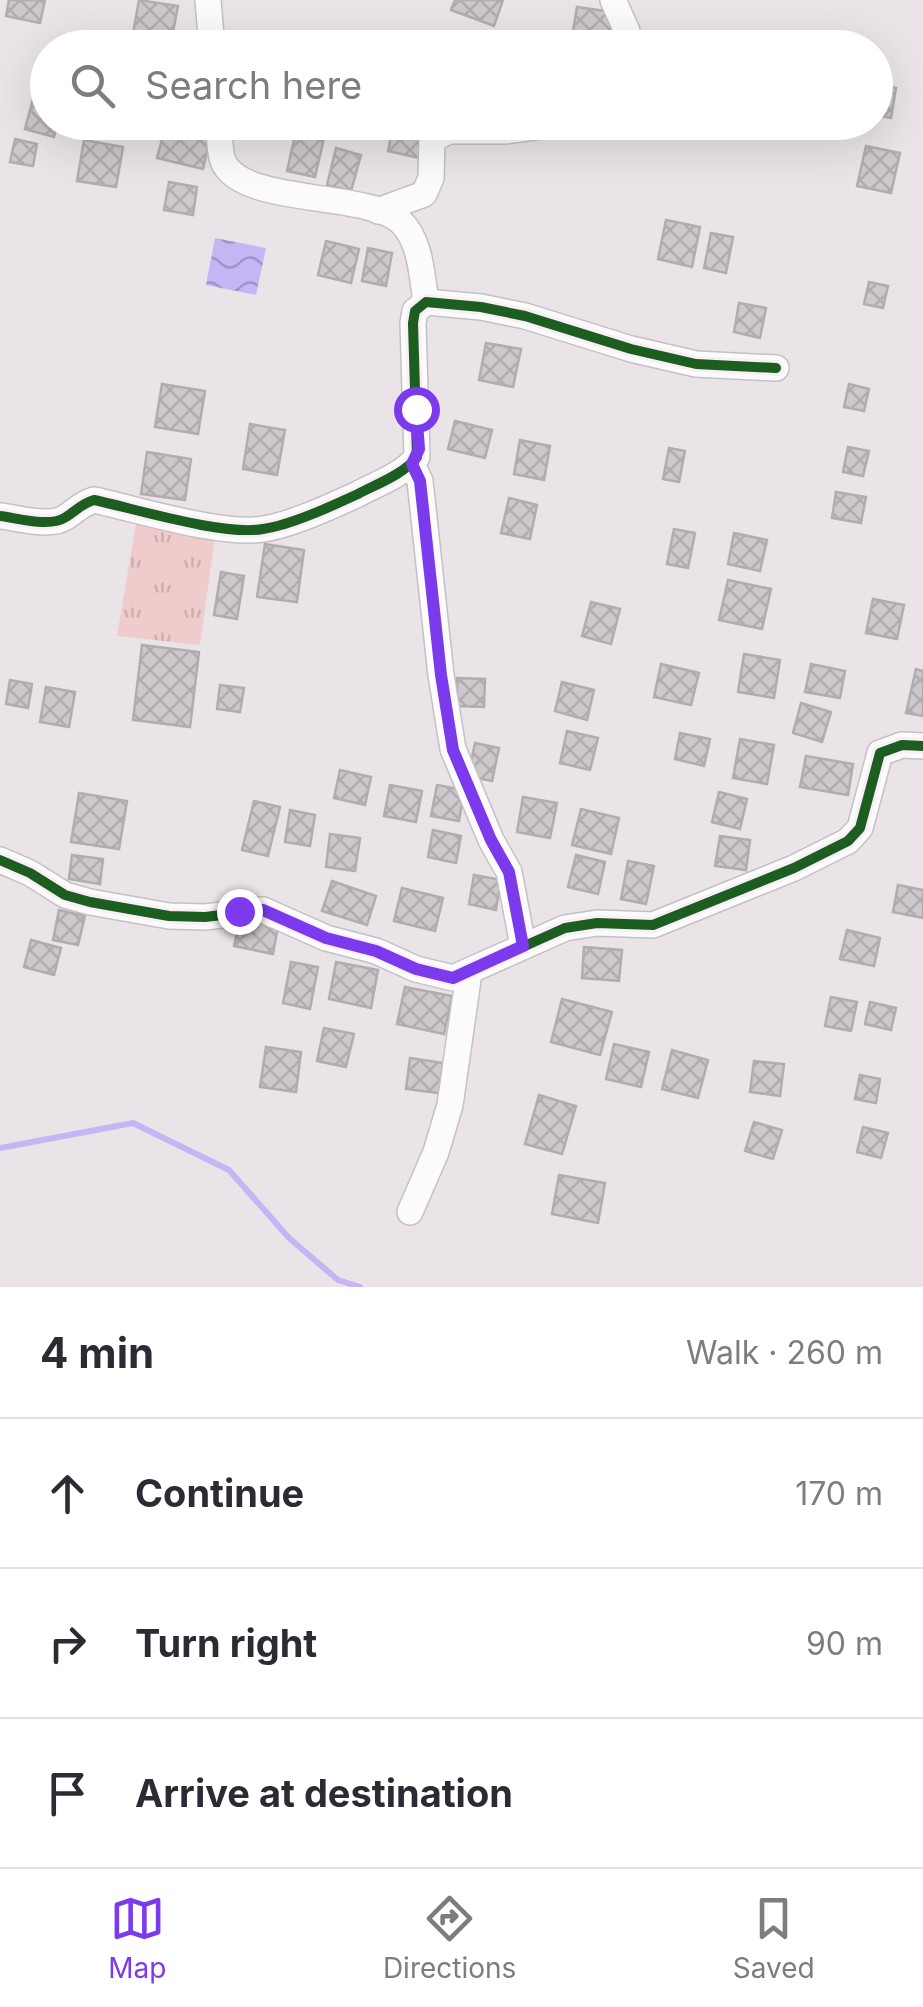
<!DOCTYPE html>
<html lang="en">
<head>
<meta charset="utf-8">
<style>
	body { margin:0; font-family:Inter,sans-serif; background:#f2f2f3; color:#2b2b33 }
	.stop { position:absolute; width:30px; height:30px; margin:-22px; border:8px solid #7c3aed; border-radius:50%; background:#fff }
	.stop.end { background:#7c3aed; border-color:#fff; box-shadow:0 2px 10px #0008 }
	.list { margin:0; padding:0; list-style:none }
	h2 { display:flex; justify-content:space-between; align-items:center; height:130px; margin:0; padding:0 40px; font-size:42px }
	h2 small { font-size:32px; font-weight:400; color:#7c7c81 }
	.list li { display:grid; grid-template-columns:65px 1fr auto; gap:30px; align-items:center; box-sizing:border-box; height:150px; padding:0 40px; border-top:2px solid #e1e1e2 }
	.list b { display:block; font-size:38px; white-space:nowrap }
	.list em { font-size:32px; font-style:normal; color:#7c7c81 }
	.icon { flex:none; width:55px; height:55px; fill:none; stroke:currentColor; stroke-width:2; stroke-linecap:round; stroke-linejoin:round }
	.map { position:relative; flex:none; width:923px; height:1287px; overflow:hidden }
	.search { position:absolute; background:#fff; box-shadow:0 10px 40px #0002; left:30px; right:30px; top:30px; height:110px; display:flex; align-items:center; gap:25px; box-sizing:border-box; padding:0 35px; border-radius:55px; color:#7c7c81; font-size:38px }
	.sheet { height:580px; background:#fff }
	nav { display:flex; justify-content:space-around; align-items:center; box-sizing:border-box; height:140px; border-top:2px solid #e1e1e2; background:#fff; font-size:28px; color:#7c7c81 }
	nav a { display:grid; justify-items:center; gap:5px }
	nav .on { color:#7c3aed }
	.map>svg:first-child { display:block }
</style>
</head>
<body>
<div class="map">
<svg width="923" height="1287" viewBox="0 0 923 1287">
	<defs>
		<pattern id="park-tufts" width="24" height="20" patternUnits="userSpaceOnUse" patternTransform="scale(2.5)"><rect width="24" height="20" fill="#efcbcc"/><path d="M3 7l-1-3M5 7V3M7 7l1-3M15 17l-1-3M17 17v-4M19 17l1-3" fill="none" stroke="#ceafb0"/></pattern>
		<pattern id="water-waves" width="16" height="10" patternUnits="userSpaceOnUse" patternTransform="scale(2.5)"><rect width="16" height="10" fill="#c5b5f5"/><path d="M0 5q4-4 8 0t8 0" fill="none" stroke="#a194c7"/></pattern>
		<pattern id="building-cross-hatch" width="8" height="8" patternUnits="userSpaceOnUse" patternTransform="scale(2.5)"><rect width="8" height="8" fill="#cdc8cb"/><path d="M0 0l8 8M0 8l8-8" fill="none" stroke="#b1acaf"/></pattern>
	</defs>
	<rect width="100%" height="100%" fill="#eae4e8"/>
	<polygon fill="url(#park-tufts)" points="136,523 215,536 200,645 117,636"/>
	<polygon fill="url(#water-waves)" points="215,238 266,248 256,295 206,285"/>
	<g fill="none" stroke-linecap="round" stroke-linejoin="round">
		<polyline stroke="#c5b5f5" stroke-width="6" points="0,1148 133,1123 229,1170 289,1238 338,1280 360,1287"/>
	</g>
	<g fill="url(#building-cross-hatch)" stroke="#b1acaf" stroke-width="2.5">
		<polygon points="9,0 45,0 40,23 6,16"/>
		<polygon points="139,0 178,6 170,48 131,45"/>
		<polygon points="455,0 503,0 494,26 451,10"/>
		<polygon points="577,7 613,12 607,48 570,48"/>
		<polygon points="876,84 896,88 891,118 876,115"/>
		<polygon points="34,95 48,99 48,122 58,122 54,137 25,129"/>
		<polygon points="394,122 426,122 419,158 388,151"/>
		<polygon points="166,124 211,135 203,169 157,158"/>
		<polygon points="296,131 324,138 315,177 287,171"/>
		<polygon points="15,139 37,144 33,166 10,162"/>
		<polygon points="84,140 123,147 116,187 77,181"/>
		<polygon points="866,146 900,153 891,193 857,186"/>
		<polygon points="336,148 361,155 351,191 327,185"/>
		<polygon points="169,182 197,187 193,215 164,210"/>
		<polygon points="666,220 700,227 692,267 658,259"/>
		<polygon points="711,233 733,237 726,273 704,268"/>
		<polygon points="326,241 359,249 351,283 318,275"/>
		<polygon points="368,248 392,253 386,286 362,281"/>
		<polygon points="869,282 888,286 883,308 864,304"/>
		<polygon points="739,303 766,308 760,338 734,332"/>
		<polygon points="486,343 521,349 513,387 479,380"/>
		<polygon points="162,384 205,391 198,434 155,427"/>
		<polygon points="849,384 869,389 864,411 844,407"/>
		<polygon points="455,421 492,430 485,458 448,449"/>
		<polygon points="250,424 285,430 277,475 243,469"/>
		<polygon points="520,440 550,446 544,480 514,474"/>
		<polygon points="848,447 869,451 863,476 843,472"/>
		<polygon points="669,448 685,451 679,482 663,479"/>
		<polygon points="147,452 191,459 185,500 141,494"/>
		<polygon points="836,492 866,497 861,523 832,518"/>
		<polygon points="509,498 537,505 530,539 501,533"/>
		<polygon points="674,529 695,533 688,568 667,564"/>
		<polygon points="734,533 767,540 760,571 728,564"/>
		<polygon points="265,544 304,550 297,602 257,597"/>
		<polygon points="221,572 244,576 237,619 214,615"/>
		<polygon points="728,580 771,589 762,629 719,620"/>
		<polygon points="873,599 904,605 897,639 866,633"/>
		<polygon points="591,602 620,609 611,644 582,636"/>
		<polygon points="142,645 199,652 190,727 133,720"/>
		<polygon points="744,654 780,660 774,698 738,692"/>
		<polygon points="661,664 699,673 691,705 654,697"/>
		<polygon points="811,664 845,671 840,698 805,692"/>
		<polygon points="916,669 923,671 923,716 906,713"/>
		<polygon points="457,678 485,679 484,707 457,706"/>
		<polygon points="10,680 32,684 28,708 6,704"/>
		<polygon points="562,682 594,690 587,720 555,711"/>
		<polygon points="220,685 244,688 240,712 217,709"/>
		<polygon points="46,687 75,692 69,727 40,722"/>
		<polygon points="801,703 831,712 822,742 793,733"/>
		<polygon points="567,731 598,738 590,770 560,763"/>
		<polygon points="680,733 710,739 704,766 675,759"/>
		<polygon points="740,739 774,745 767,784 733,778"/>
		<polygon points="475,743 499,748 492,781 468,776"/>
		<polygon points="806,756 853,764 848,795 800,787"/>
		<polygon points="340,770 371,777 365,805 334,798"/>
		<polygon points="390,785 422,791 416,822 384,816"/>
		<polygon points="437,785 464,790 459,821 431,816"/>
		<polygon points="719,792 747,799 740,829 712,822"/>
		<polygon points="79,793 127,801 119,849 71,842"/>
		<polygon points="523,797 557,803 550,838 517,832"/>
		<polygon points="254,801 280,807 268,856 242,850"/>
		<polygon points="581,809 619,818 611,854 572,845"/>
		<polygon points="290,810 315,815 310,846 285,842"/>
		<polygon points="433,830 461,836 456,863 428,857"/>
		<polygon points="330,834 360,838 355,871 326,867"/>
		<polygon points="720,836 750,840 746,870 715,866"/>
		<polygon points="72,855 103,859 100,884 69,879"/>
		<polygon points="576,855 605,862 598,894 568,887"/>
		<polygon points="628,861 654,866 646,904 621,899"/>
		<polygon points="474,875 501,880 496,910 469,904"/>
		<polygon points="332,881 376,896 367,925 322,911"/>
		<polygon points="898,885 923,890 923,918 893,912"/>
		<polygon points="402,888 443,898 435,931 394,921"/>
		<polygon points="59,910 85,916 78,945 53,940"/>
		<polygon points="240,919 278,926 273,954 234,946"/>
		<polygon points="847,930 880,938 874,966 840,959"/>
		<polygon points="31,940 61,948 54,975 24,967"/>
		<polygon points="584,947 622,950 619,981 582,978"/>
		<polygon points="291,962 318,967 310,1009 283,1003"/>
		<polygon points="336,962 378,970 371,1008 329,999"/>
		<polygon points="405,987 452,996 444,1034 397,1024"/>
		<polygon points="831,997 857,1002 851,1031 825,1026"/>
		<polygon points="562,999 612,1012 600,1055 551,1042"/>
		<polygon points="870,1002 896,1008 891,1030 865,1024"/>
		<polygon points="324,1028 354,1034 346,1067 317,1061"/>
		<polygon points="614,1044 649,1052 641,1087 606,1079"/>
		<polygon points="266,1047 301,1052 296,1092 260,1087"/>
		<polygon points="672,1050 708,1060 698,1098 662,1089"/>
		<polygon points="410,1058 443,1063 439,1093 406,1089"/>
		<polygon points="754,1061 784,1064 780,1096 750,1092"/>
		<polygon points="860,1075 880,1079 876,1103 855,1099"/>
		<polygon points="539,1095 576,1106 562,1154 525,1144"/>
		<polygon points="754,1122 782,1130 773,1159 745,1151"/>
		<polygon points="863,1127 888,1133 881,1158 857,1152"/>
		<polygon points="559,1175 605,1183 598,1223 552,1214"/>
	</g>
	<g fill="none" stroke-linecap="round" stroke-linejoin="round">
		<defs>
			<g id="minor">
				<polyline points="208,0 212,48"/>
				<polyline points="613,0 627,31 630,48"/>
				<path d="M218,122C220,134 219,150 223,161C241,206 369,191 401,222C421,241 422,277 426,302"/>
				<polyline points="378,211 424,194 431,178 432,140 448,131 506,131 572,122"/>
				<polyline points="412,464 420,481 441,675 453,749 491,840 509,872 523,946"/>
				<path d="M0,516C18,518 50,528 66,517C77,510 81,504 94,500C136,509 223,536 263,529C291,525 332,506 358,494C377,484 404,474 417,457L413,323L415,311L426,302L481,307L525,316L631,349L696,364L776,368"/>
				<polyline points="0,860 30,873 65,895 90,902 169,916 205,917 263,910 326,938 376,951 416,969 453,978 565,928 597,923 653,925 794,868 848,841 860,828 880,753 902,745 923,746"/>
				<polyline points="410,1212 436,1152 450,1105 469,973"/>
			</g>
		</defs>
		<use href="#minor" stroke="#c5c0c3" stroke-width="28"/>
		<use href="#minor" stroke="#fcfbfc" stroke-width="25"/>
		<defs>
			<g id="cycleway">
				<path d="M0,516C18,518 50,528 66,517C77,510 81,504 94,500C136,509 223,536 263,529C291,525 332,506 358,494C377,484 404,474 417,457L413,323L415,311L426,302L481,307L525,316L631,349L696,364L776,368"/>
				<polyline points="0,860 30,873 65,895 90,902 169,916 205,917 263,910 326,938 376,951 416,969 453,978 565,928 597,923 653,925 794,868 848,841 860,828 880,753 902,745 923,746"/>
			</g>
		</defs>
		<use href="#cycleway" stroke="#faeef7" stroke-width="16"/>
		<use href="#cycleway" stroke="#1b5e20" stroke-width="10"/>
	</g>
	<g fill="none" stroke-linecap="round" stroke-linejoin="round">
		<polyline stroke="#7c3aed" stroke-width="12" points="239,911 263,910 326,938 376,951 416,969 453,978 523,946 509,872 491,840 453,750 441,675 420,481 412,464 419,449 416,409"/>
	</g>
</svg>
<div class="stop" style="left:416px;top:409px"></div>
<div class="stop end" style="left:239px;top:911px"></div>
<div class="search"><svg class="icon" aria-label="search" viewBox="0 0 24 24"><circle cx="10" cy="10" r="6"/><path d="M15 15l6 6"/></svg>Search here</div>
</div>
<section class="sheet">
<h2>4 min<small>Walk · 260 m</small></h2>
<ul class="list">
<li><svg class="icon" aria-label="ahead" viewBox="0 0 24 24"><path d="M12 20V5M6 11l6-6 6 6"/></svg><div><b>Continue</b></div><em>170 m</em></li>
<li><svg class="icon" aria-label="right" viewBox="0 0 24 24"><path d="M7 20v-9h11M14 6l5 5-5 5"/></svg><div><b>Turn right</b></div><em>90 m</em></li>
<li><svg class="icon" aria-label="arrive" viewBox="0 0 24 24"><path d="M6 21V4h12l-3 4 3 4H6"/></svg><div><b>Arrive at destination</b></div></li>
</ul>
</section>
<nav>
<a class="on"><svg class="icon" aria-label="map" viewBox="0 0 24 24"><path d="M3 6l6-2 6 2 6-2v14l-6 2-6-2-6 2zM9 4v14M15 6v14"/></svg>Map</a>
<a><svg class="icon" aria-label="directions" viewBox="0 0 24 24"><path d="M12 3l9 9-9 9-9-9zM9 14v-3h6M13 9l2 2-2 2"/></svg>Directions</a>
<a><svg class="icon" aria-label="saved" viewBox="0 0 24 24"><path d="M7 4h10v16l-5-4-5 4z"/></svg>Saved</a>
</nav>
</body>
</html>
